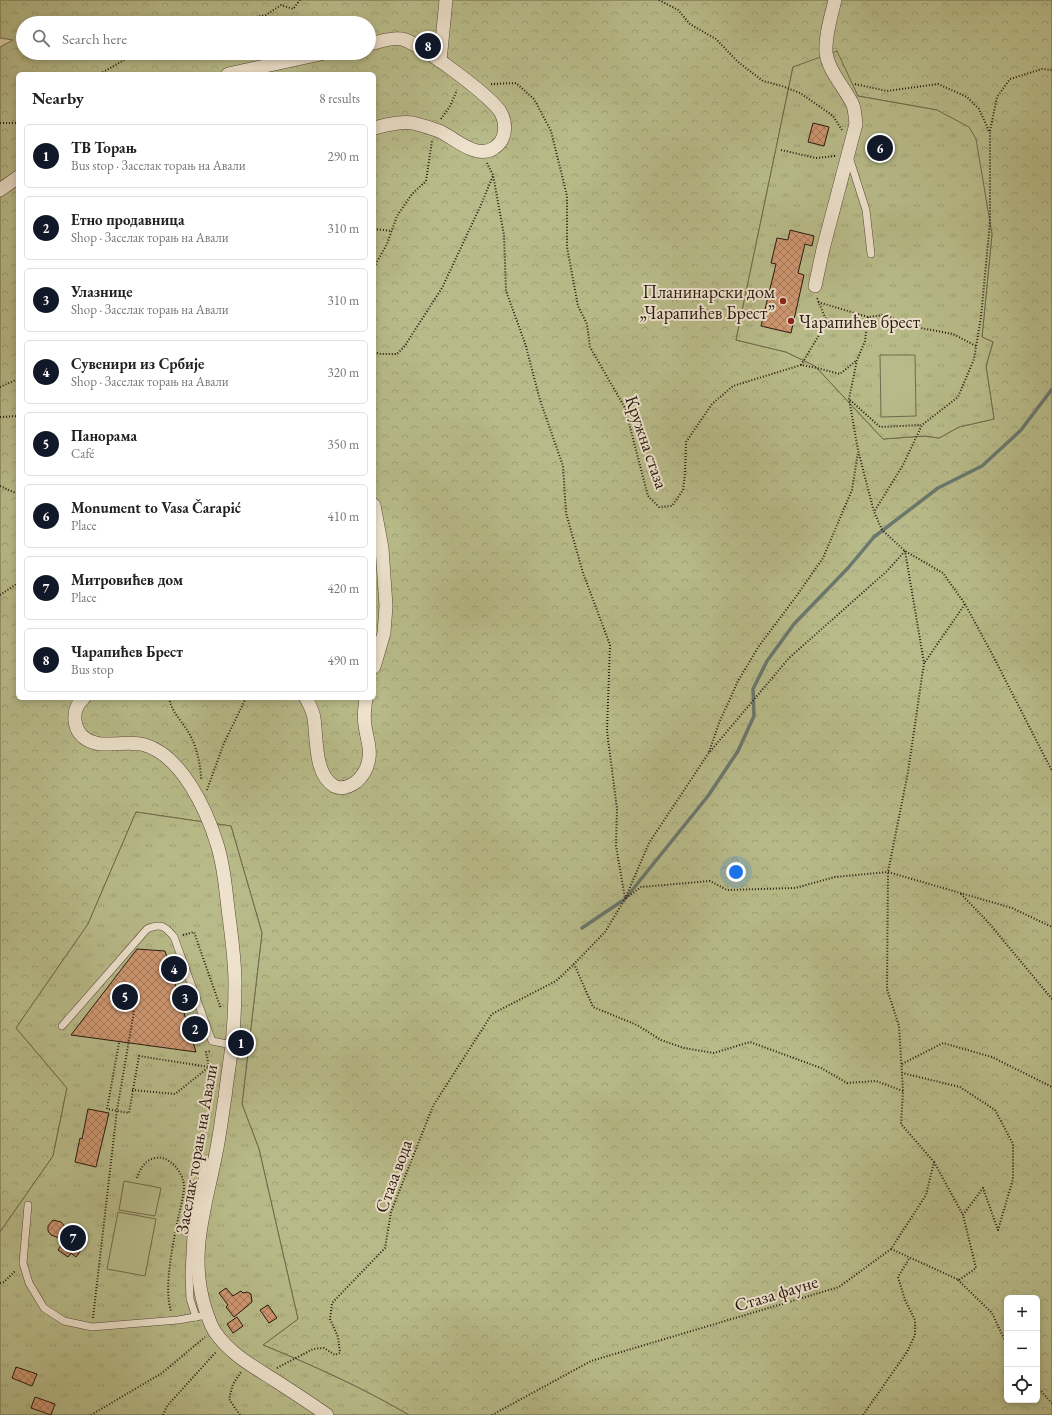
<!DOCTYPE html>
<html lang="en">
<head>
<meta charset="utf-8">
<style>
	body { margin:0; font-family:"EB Garamond",serif; background:#f2f2f2; color:#222 }
	.controls { position:absolute; right:12px; bottom:12px; display:grid; overflow:hidden; border-radius:6px; box-shadow:0 2px 6px #0003 }
	.controls button { width:36px; height:36px; display:grid; place-items:center; padding:0; border:0; border-bottom:1px solid #e0e0e0; background:#fff; color:#222; font:20px sans-serif }
	.you { position:absolute; left:736px; top:872px; width:14px; height:14px; margin:-10px; border:3px solid #fff; border-radius:50%; background:#1a73e8; box-shadow:0 0 0 6px #1a73e833 }
	.badge { display:grid; place-items:center; width:26px; height:26px; border-radius:50%; background:#111827; color:#fff; font-size:13px; font-weight:700 }
	.pin { position:absolute; translate:-50% -50%; border:2px solid #fff; box-shadow:0 1px 4px #0006 }
	.list { margin:0; padding:0; list-style:none }
	h2 { display:flex; justify-content:space-between; align-items:center; height:52px; margin:0; padding:0 16px; font-size:17px }
	h2 small { font-size:13px; font-weight:400; color:#767676 }
	.list li { display:grid; grid-template-columns:26px 1fr auto; gap:12px; align-items:center; box-sizing:border-box; height:64px; margin:0 8px 8px; padding:0 8px; border:1px solid #e0e0e0; border-radius:6px }
	.list b { display:block; font-size:15px; white-space:nowrap }
	.list p { margin:0; font-size:13px; white-space:nowrap; color:#767676 }
	.list em { font-size:13px; font-style:normal; color:#767676 }
	.icon { flex:none; width:22px; height:22px; fill:none; stroke:currentColor; stroke-width:2; stroke-linecap:round; stroke-linejoin:round }
	.map { position:relative; flex:none; width:1052px; height:1415px; overflow:hidden }
	.search { position:absolute; background:#fff; box-shadow:0 2px 6px #0003; left:16px; top:16px; width:360px; height:44px; display:flex; align-items:center; gap:10px; box-sizing:border-box; padding:0 14px; border-radius:22px; color:#767676; font-size:15px }
	.panel { position:absolute; background:#fff; box-shadow:0 2px 6px #0003; left:16px; top:72px; width:360px; height:628px; border-radius:6px }
	.map>svg:first-child { display:block }
</style>
</head>
<body>
<div class="map">
<svg width="1052" height="1415" viewBox="0 0 1052 1415">
	<defs>
		<pattern id="forest-crowns" width="20" height="18" patternUnits="userSpaceOnUse"><rect width="20" height="18" fill="#b8bb89"/><path d="M2 6a3 3 0 1 1 6 0M12 15a3 3 0 1 1 6 0" fill="none" stroke="#9ea075"/></pattern>
		<pattern id="park-tufts" width="24" height="20" patternUnits="userSpaceOnUse"><rect width="24" height="20" fill="#b8bb89"/><path d="M3 7l-1-3M5 7V3M7 7l1-3M15 17l-1-3M17 17v-4M19 17l1-3" fill="none" stroke="#9ea075"/></pattern>
		<pattern id="building-cross-hatch" width="8" height="8" patternUnits="userSpaceOnUse"><rect width="8" height="8" fill="#ce9771"/><path d="M0 0l8 8M0 8l8-8" fill="none" stroke="#a77a5b"/></pattern>
	</defs>
	<rect width="100%" height="100%" fill="#e5d3b2"/>
	<filter id="stains"><feTurbulence type="fractalNoise" baseFrequency=".005" numOctaves="4"/><feColorMatrix values="0 0 0 0 .2 0 0 0 0 .09 0 0 0 0 .02 0 0 0 .5 -.17"/></filter>
	<radialGradient id="worn" r=".72"><stop offset=".6" stop-color="#630" stop-opacity="0"/><stop offset="1" stop-color="#630" stop-opacity=".3"/></radialGradient>
	<path fill="url(#forest-crowns)" stroke="#706a4c" fill-rule="evenodd" d="M0,0H1052V1415H409C363,1388 312,1365 263,1345L298,1319L259,1149L242,1104L262,933L231,826L136,812L88,924L16,1028L67,1088L53,1156L0,1232V47L13,40L0,38ZM23,23H369V53H23ZM793,67L858,96L937,110L992,234L982,337L993,342L986,366L994,419L959,427L939,438L924,436L883,439L815,366L786,352L736,340ZM18,74H374V698H18ZM1007,1298H1037V1400H1007Z"/>
	<g fill="url(#park-tufts)" stroke="#706a4c">
		<polygon points="837,51 858,96 937,110 969,127 976,139 992,234 982,337 993,342 986,366 994,419 959,427 939,438 924,436 883,439 815,366 786,352 736,340 793,67"/>
		<path d="M136,812L231,826L262,933L242,1104L259,1149L298,1319L263,1345C312,1365 363,1388 409,1415H0V1232L53,1156L67,1088L16,1028L88,924Z"/>
	</g>
	<g fill="#b8bb89" stroke="#706a4c">
		<polygon points="880,355 915,355 916,416 881,417"/>
		<polygon points="124,1181 161,1188 155,1216 119,1210"/>
		<polygon points="118,1212 156,1219 145,1276 107,1269"/>
	</g>
	<g fill="none" stroke-linecap="round" stroke-linejoin="round">
		<polyline stroke="#6a786e" stroke-width="3.5" points="582,928 625,899 708,796 738,751 754,716 753,689 767,661 794,624 848,568 874,537 938,488 982,466 1021,430 1052,389"/>
	</g>
	<g fill="url(#building-cross-hatch)" stroke="#27180f">
		<polygon points="813,123 829,127 824,146 808,142"/>
		<polygon points="790,230 814,236 812,246 805,244 798,273 804,275 791,333 761,326 776,264 771,263 777,238 788,240"/>
		<polygon points="137,949 165,951 196,1052 71,1035"/>
		<polygon points="88,1109 109,1113 96,1167 75,1162 80,1138 82,1139"/>
		<polygon points="53,1220 61,1222 71,1233 75,1226 86,1234 81,1240 86,1243 83,1247 84,1248 83,1247 76,1257 71,1253 68,1257 58,1250 65,1240 51,1235 48,1231 48,1226"/>
		<polygon points="226,1288 233,1296 241,1291 243,1293 247,1292 251,1294 252,1302 234,1317 226,1307 228,1305 219,1293"/>
		<polygon points="268,1305 277,1318 269,1323 260,1310"/>
		<polygon points="237,1317 243,1326 233,1333 227,1324"/>
		<polygon points="16,1367 37,1374 32,1386 12,1378"/>
		<polygon points="35,1397 55,1404 51,1415 31,1408"/>
	</g>
	<g fill="none" stroke-linecap="round" stroke-linejoin="round">
		<defs>
			<g id="lane">
				<polyline points="849,157 866,210 871,254"/>
				<path d="M62,1026L147,929C161,923 165,926 174,937L212,1041L232,1045"/>
				<polyline points="28,1205 23,1263 29,1283 44,1308 64,1321 92,1327 178,1320 207,1315"/>
				<polyline points="196,1317 190,1299 189,1274 191,1235 205,1163"/>
			</g>
			<g id="street">
				<path d="M369,44C379,42 391,37 402,39C418,42 494,98 501,113C507,124 506,141 494,148C476,160 455,138 439,131C431,128 421,125 413,123C401,121 386,125 374,128"/>
				<polyline points="440,61 446,0"/>
				<polyline points="228,74 325,53"/>
				<polyline points="0,190 18,177"/>
				<path d="M815,286L823,249L856,124C855,117 855,111 853,105C845,88 828,71 826,52C825,35 831,17 835,0"/>
				<polyline points="374,505 382,548 386,606 384,633 374,667"/>
				<path d="M84,698C71,708 72,730 86,739C103,750 125,739 145,745C182,756 207,811 217,844C223,862 225,882 227,900C230,927 235,956 235,983C235,1004 234,1024 232,1045C230,1062 227,1079 225,1097C222,1115 220,1134 216,1153C206,1206 188,1253 205,1308C208,1316 210,1325 215,1332C230,1354 254,1367 276,1381C293,1392 310,1403 327,1415"/>
				<path d="M306,698C309,704 313,711 314,718C317,738 314,774 334,786C342,790 349,787 356,782C363,776 368,767 369,758C371,747 366,736 365,725C363,716 365,707 366,698"/>
			</g>
		</defs>
		<use href="#lane" stroke="#564738" stroke-width="8"/>
		<use href="#street" stroke="#564738" stroke-width="14"/>
		<g stroke="#27180f" stroke-width="2" stroke-dasharray="1 2" stroke-linecap="butt">
			<polyline points="659,0 678,10 690,24 716,39 738,62 763,81 782,86 800,93 816,104 833,116 842,130"/>
			<polyline points="224,23 266,15 281,5 293,9 300,0"/>
			<polyline points="100,74 136,53"/>
			<polyline points="491,84 516,83 534,99 551,131 567,196 567,247 578,306 587,324 590,347 625,408 648,496 659,507 672,506 683,490 685,474 686,442 712,404 733,386 801,365 817,368 840,374 857,360"/>
			<polyline points="855,84 887,91 938,84 967,97 979,109 990,133 990,222 981,317 974,359 958,397 922,425 903,465 874,512"/>
			<polyline points="441,119 450,106 457,90"/>
			<polyline points="0,123 18,123"/>
			<polyline points="990,131 997,97 1010,79 1042,69 1052,70"/>
			<polyline points="781,150 816,158 835,156"/>
			<polyline points="487,163 493,175 504,235 506,291 525,343 540,400 563,466 566,513 583,573 610,645 607,731 617,809 616,846 625,898"/>
			<polyline points="374,229 392,231"/>
			<polyline points="374,267 387,244 397,216 412,194 426,181 432,141"/>
			<polyline points="818,302 868,317 884,315 915,327 953,334 976,346"/>
			<polyline points="868,317 865,341 857,360 849,399 858,450 874,512 882,530 905,551 943,573 965,604 991,652 1052,771"/>
			<polyline points="374,352 381,354 397,354 404,347 442,288 480,207 493,176"/>
			<polyline points="801,365 827,322 817,298"/>
			<polyline points="0,387 18,379"/>
			<polyline points="850,400 880,427 921,425"/>
			<polyline points="0,417 18,416"/>
			<polyline points="0,486 18,494"/>
			<polyline points="0,595 18,583"/>
			<polyline points="925,662 965,604"/>
			<path d="M169,698C173,716 185,723 192,739C197,749 201,767 201,779"/>
			<polyline points="709,752 719,723 738,681 759,646 795,598 823,558 852,490 858,452"/>
			<polyline points="207,790 224,743 246,698"/>
			<polyline points="961,894 988,922 1052,999"/>
			<polyline points="626,898 641,887 710,881 727,890 795,888 835,877 888,872 1012,908 1052,927"/>
			<polyline points="183,935 194,932 221,1009"/>
			<polyline points="119,1043 107,1109 129,1113 139,1056 209,1067"/>
			<polyline points="902,1064 943,1043 992,1057 1052,1087"/>
			<polyline points="209,1067 206,1052 211,1051"/>
			<polyline points="132,1090 175,1094 209,1067"/>
			<polyline points="903,1091 876,1081 847,1083 821,1068 750,1042 714,1053 684,1048 661,1040 637,1025 593,1007 574,964 605,932 625,899 649,843 708,754 789,658 887,571 905,551"/>
			<polyline points="934,1162 963,1215"/>
			<path d="M137,1178C140,1169 145,1160 155,1158C170,1155 184,1173 184,1187C184,1195 181,1205 179,1214C174,1239 163,1287 171,1311"/>
			<polyline points="891,1249 959,1280 976,1268 963,1215 983,1188 998,1230 1013,1179 1013,1144 995,1110 960,1087 902,1073"/>
			<polyline points="958,1280 992,1313 1007,1345"/>
			<polyline points="0,1283 4,1282 16,1270"/>
			<polyline points="93,1318 117,1110 134,1011"/>
			<polyline points="277,1368 313,1349 324,1348 335,1355 340,1353 338,1337 330,1319 332,1303 385,1248 391,1212 433,1106 492,1014 556,981 574,964"/>
			<polyline points="1037,1387 1052,1403"/>
			<polyline points="91,1415 162,1373 205,1337"/>
			<polyline points="163,1415 167,1406 216,1352"/>
			<polyline points="240,1415 229,1399 233,1384 241,1372"/>
			<polyline points="492,1415 591,1361 839,1287 891,1249 926,1195 934,1162 901,1124 903,1091 899,1026 887,989 888,872 908,772 924,663 905,551"/>
			<polyline points="863,1415 907,1352 915,1335 915,1320 905,1300 898,1277 909,1259 910,1259"/>
		</g>
		<use href="#lane" stroke="#eee2cd" stroke-width="7"/>
		<use href="#street" stroke="#eee2cd" stroke-width="13"/>
	</g>
	<g fill="#8f2418" stroke="#eee2cd" stroke-width="1.5">
		<circle cx="783" cy="301" r="4"/>
		<circle cx="791" cy="321" r="4"/>
	</g>
	<g text-anchor="middle" dominant-baseline="central" stroke-width="4" stroke-linejoin="round" paint-order="stroke">
		<g font-size="18" fill="#27180f" stroke="#eee2cd" text-anchor="end">
			<text x="775" y="291">Планинарски дом<tspan x="775" dy="21">„Чарапићев Брест”</tspan></text>
			<text x="799" y="321" text-anchor="start">Чарапићев брест</text>
		</g>
		<g font-size="18" fill="#27180f" stroke="#eee2cd">
			<text transform="translate(647 442) rotate(71)">Кружна стаза</text>
			<text transform="translate(196 1149) rotate(-80)">Заселак торањ на Авали</text>
			<text transform="translate(393 1176) rotate(-70)">Стаза вода</text>
			<text transform="translate(776 1293) rotate(-17)">Стаза фауне</text>
		</g>
	</g>
	<rect width="100%" height="100%" filter="url(#stains)"/>
	<rect width="100%" height="100%" fill="url(#worn)"/>
</svg>
<div class="controls">
<button>+</button>
<button>−</button>
<button><svg class="icon" aria-label="locate" viewBox="0 0 24 24"><circle cx="12" cy="12" r="6"/><path d="M12 2v4M12 18v4M2 12h4M18 12h4"/></svg></button>
</div>
<div class="you"></div>
<div class="pin badge" style="left:241px;top:1043px">1</div>
<div class="pin badge" style="left:195px;top:1029px">2</div>
<div class="pin badge" style="left:185px;top:998px">3</div>
<div class="pin badge" style="left:174px;top:969px">4</div>
<div class="pin badge" style="left:125px;top:997px">5</div>
<div class="pin badge" style="left:880px;top:148px">6</div>
<div class="pin badge" style="left:73px;top:1238px">7</div>
<div class="pin badge" style="left:428px;top:46px">8</div>
<div class="search"><svg class="icon" aria-label="search" viewBox="0 0 24 24"><circle cx="10" cy="10" r="6"/><path d="M15 15l6 6"/></svg>Search here</div>
<section class="panel">
<h2>Nearby<small>8 results</small></h2>
<ul class="list">
<li><span class="badge">1</span><div><b>ТВ Торањ</b><p>Bus stop · Заселак торањ на Авали</p></div><em>290 m</em></li>
<li><span class="badge">2</span><div><b>Етно продавница</b><p>Shop · Заселак торањ на Авали</p></div><em>310 m</em></li>
<li><span class="badge">3</span><div><b>Улазнице</b><p>Shop · Заселак торањ на Авали</p></div><em>310 m</em></li>
<li><span class="badge">4</span><div><b>Сувенири из Србије</b><p>Shop · Заселак торањ на Авали</p></div><em>320 m</em></li>
<li><span class="badge">5</span><div><b>Панорама</b><p>Café</p></div><em>350 m</em></li>
<li><span class="badge">6</span><div><b>Monument to Vasa Čarapić</b><p>Place</p></div><em>410 m</em></li>
<li><span class="badge">7</span><div><b>Митровићев дом</b><p>Place</p></div><em>420 m</em></li>
<li><span class="badge">8</span><div><b>Чарапићев Брест</b><p>Bus stop</p></div><em>490 m</em></li>
</ul>
</section>
</div>
</body>
</html>
